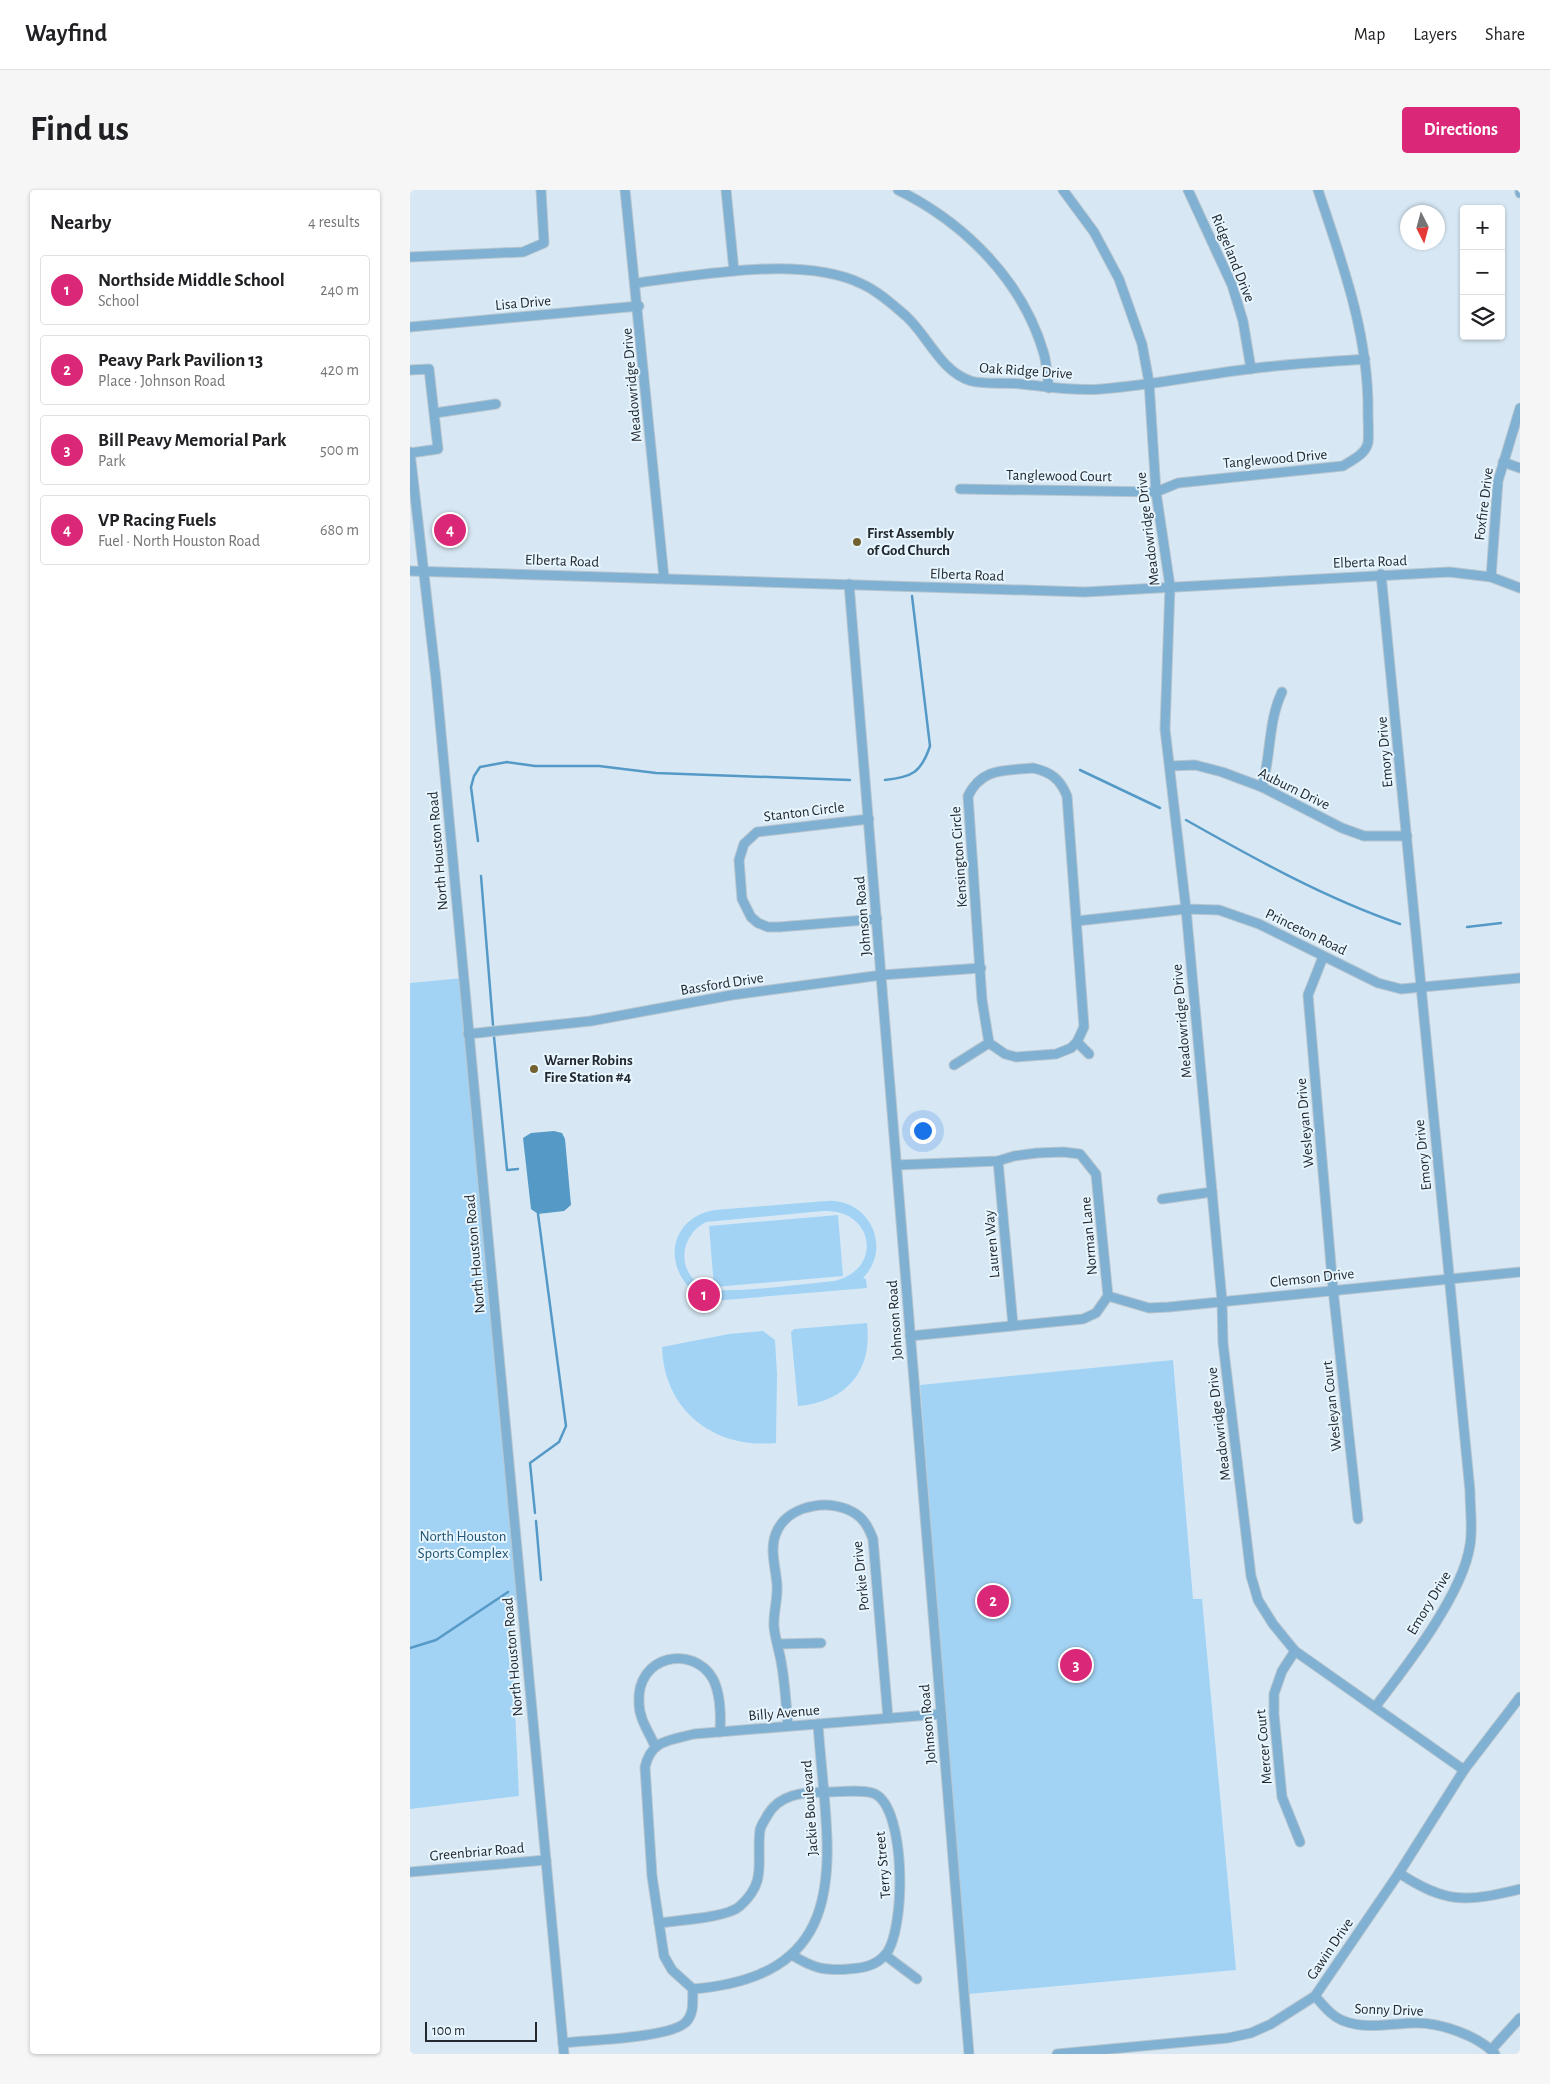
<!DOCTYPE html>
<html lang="en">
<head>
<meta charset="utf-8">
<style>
	body { margin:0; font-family:"Alegreya Sans",sans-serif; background:#f6f6f6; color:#202124 }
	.controls { position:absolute; right:15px; top:15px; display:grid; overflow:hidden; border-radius:5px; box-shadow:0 1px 4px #0004 }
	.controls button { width:45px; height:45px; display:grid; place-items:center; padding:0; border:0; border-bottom:1px solid #e0e0e0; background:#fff; color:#202124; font:25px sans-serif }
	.compass { position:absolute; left:990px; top:15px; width:45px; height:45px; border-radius:50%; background:#fff; box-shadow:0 1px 4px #0004; rotate:174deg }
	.scale { position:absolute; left:15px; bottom:12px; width:112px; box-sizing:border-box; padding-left:5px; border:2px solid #23292e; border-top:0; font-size:14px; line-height:18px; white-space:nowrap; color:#23292e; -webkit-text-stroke:4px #e7f5ff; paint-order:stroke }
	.you { position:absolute; left:512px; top:940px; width:18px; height:18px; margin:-12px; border:4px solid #fff; border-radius:50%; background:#1a73e8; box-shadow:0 0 0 8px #1a73e833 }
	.badge { display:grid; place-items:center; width:32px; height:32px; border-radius:50%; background:#db2777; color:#fff; font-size:16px; font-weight:700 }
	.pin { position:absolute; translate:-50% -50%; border:2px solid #fff; box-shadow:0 1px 5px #0006 }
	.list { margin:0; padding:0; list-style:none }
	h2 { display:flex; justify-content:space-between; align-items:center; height:65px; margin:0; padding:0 20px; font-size:21px }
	h2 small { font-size:16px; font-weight:400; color:#757577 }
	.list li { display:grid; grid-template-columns:32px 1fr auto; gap:15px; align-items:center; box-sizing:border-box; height:70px; margin:0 10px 10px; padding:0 10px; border:1px solid #e0e0e0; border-radius:5px }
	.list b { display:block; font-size:19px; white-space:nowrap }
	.list p { margin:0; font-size:16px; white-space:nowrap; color:#757577 }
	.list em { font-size:16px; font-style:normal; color:#757577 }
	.icon { flex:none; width:28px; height:28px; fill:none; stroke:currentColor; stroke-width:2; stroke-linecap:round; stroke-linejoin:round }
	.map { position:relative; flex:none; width:1110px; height:1864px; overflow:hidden; border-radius:5px }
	header { display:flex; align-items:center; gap:30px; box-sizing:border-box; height:70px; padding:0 25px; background:#fff; border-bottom:1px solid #e0e0e0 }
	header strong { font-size:24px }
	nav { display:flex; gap:28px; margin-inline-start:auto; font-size:18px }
	.intro { display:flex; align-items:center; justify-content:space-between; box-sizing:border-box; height:120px; padding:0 30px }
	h1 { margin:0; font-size:35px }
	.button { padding:12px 22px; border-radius:5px; background:#db2777; color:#fff; font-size:18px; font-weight:700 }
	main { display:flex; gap:30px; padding:0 30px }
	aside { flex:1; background:#fff; border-radius:5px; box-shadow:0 1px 4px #0004 }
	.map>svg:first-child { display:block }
</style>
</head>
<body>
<header>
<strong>Wayfind</strong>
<nav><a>Map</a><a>Layers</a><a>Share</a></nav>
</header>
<div class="intro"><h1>Find us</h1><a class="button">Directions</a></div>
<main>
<aside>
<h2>Nearby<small>4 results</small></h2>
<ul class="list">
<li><span class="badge">1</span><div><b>Northside Middle School</b><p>School</p></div><em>240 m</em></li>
<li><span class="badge">2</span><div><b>Peavy Park Pavilion 13</b><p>Place · Johnson Road</p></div><em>420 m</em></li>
<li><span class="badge">3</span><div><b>Bill Peavy Memorial Park</b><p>Park</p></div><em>500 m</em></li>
<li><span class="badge">4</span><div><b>VP Racing Fuels</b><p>Fuel · North Houston Road</p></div><em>680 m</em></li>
</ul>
</aside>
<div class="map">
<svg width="1110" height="1864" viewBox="0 0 1110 1864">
	<rect width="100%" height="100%" fill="#d7e8f4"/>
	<g fill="#a3d3f4" fill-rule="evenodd">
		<polygon points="53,788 112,1411 100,1410 109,1606 0,1619 0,793"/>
		<path d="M416,1011C459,1008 483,1057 453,1088L456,1089L457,1098L279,1113L278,1102L283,1101C252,1074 261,1027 305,1020ZM413,1021C464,1018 474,1080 424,1091C400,1093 315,1105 297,1098C266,1086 268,1046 296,1032Z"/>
		<polygon points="428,1025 433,1086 304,1097 299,1036"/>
		<path d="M457,1133C463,1181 436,1212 388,1216L381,1142L384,1139Z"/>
		<path d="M353,1141L365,1150L367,1184L366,1253C304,1259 254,1221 252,1157L319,1144Z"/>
		<polygon points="763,1170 783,1409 792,1409 826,1780 558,1804 510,1195"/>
	</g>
	<polygon fill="#559ac7" points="144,941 152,943 155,949 161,1015 154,1021 128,1024 121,1019 113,948 121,943"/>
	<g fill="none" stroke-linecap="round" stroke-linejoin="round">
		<g stroke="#559ac7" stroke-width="2.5">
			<polyline points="670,580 750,618"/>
			<path d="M475,590C502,587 511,583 520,556L502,406"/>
			<path d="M776,630C845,669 915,708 990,734"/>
			<polyline points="68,651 61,597 64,586 70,577 97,572 125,576 189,576 246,583 440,590"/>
			<polyline points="71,686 83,835"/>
			<polyline points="1057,737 1091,733"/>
			<polyline points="84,847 97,980 108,979"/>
			<polyline points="125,1323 120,1273 149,1252 156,1236 128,1024"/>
			<polyline points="126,1331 131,1390"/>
			<polyline points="0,1458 26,1450 98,1402"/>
		</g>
		<defs>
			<g id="minor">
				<polyline points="215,0 254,388"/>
				<polyline points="316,0 324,81"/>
				<path d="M488,0C555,33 613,91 634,164C637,175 637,187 639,198"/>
				<polyline points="653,0 684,42 709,89 732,154 739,192 746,302 760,396 755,539 776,719 812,1111 813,1153 841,1386 848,1410 863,1434 885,1461 1054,1580"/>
				<polyline points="778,0 822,95 833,131 841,179"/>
				<polyline points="1110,0 1110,3"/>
				<polyline points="0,67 113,62 134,53 131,0"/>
				<path d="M226,93C291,85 393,65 452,94C468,101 483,115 496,126C518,146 531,182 561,191C577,195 595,192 611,194C638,197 665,201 692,199C741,195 790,185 839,179C877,174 916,172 955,169"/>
				<polyline points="0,137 229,116"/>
				<polyline points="0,180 19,179 28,259 0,263"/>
				<polyline points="25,223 86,214"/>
				<polyline points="0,262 26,489 154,1864"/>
				<polyline points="1093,272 1110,278"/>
				<path d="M550,299L746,302L768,293L933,276C942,270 955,265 958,253C959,244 958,232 958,223C959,145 932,72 908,0"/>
				<polyline points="0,381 675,402 1039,382 1081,387 1110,398"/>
				<polyline points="1081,387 1088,291 1110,218"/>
				<polyline points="439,394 559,1864"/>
				<polyline points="760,576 785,575 812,582 852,597 932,638 954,646 997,646"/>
				<path d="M623,578C641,582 650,589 657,606L674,837L667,852L661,858L646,864L606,867L595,864L579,853L572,810L558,606C572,577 595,581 623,578Z"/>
				<path d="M852,597C861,566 858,531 872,502"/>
				<polyline points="459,629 347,642 334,654 329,670 332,709 341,727 348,733 358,737 369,737 467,729"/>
				<polyline points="667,731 776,719 809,720 849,734 968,793 991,799 1110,788"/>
				<polyline points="913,767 898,805 923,1099 948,1329"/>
				<polyline points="58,844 181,831 322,805 472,785 571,778"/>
				<polyline points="667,852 679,864"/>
				<polyline points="544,875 579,853"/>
				<polyline points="588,971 603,1135"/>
				<polyline points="487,975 588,971 604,966 627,963 653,962 670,964 686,984 698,1106 686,1123 673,1129 500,1146"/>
				<polyline points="752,1009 802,1002"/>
				<polyline points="698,1106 739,1118 759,1117 1110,1082"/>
				<polyline points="368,1454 411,1453"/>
				<polyline points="885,1461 872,1481 864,1504 864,1524 872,1607 890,1652"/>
				<path d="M965,1517C996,1477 1053,1404 1060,1355C1063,1338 1060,1319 1060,1301L971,384"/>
				<path d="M378,1536C376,1514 375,1492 371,1471C369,1460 365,1448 364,1437C363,1423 368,1409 367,1395C366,1377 358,1357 368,1339C381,1314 423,1308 446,1324C455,1330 459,1339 463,1349L478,1528"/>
				<path d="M245,1556C239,1542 229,1529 229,1513C226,1465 283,1454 303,1489C311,1505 311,1525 310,1542"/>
				<polyline points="0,1682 136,1670"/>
				<path d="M989,1683C1036,1714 1056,1712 1110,1699"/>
				<path d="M249,1733C268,1730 317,1728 330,1716C358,1691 346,1672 350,1640C351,1635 355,1630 357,1626C369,1604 393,1602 416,1602C428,1602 456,1599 465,1604C496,1619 496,1738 476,1764C466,1776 453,1778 439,1779C414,1781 403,1778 382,1765"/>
				<polyline points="475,1765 507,1789"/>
				<path d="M283,1799C454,1785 416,1658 408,1534"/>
				<path d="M905,1806C913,1815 922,1827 934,1831C957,1840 983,1833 1007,1833C1031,1833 1069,1846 1085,1864"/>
				<path d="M153,1853C178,1850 261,1848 276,1832C285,1823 282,1810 283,1799L262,1780L254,1766L242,1686L235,1577C241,1550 260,1550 284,1544L531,1524"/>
				<polyline points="1081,1860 1110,1828"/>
				<polyline points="647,1864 818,1848 841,1843 861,1834 905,1806 989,1683 1054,1580 1110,1507"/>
			</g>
		</defs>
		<use href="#minor" stroke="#b7c6d0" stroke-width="11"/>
		<use href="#minor" stroke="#80b0d2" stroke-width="9"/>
	</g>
	<g fill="#73612f" stroke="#e7f5ff" stroke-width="2">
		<circle cx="447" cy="352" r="5"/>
		<circle cx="124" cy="879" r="5"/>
	</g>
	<g text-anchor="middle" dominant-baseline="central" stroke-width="4" stroke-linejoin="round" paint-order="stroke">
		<g font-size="15" fill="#23292e" stroke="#e7f5ff">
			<text transform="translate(823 68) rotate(68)">Ridgeland Drive</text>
			<text transform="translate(113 113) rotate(-5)">Lisa Drive</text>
			<text transform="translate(616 181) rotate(4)">Oak Ridge Drive</text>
			<text transform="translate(222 195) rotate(-95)">Meadowridge Drive</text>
			<text transform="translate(865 269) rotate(-5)">Tanglewood Drive</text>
			<text transform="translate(649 286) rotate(1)">Tanglewood Court</text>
			<text transform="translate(1074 314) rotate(-83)">Foxfire Drive</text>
			<text transform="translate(738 339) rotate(-97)">Meadowridge Drive</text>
			<text transform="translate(152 371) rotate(2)">Elberta Road</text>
			<text transform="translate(960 372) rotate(-2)">Elberta Road</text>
			<text transform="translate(557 385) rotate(2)">Elberta Road</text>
			<text transform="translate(975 562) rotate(-95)">Emory Drive</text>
			<text transform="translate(884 599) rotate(26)">Auburn Drive</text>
			<text transform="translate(394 622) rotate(-7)">Stanton Circle</text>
			<text transform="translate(28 661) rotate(-95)">North Houston Road</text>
			<text transform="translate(549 667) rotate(-94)">Kensington Circle</text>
			<text transform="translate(453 726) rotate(-95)">Johnson Road</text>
			<text transform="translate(896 742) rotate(26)">Princeton Road</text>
			<text transform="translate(312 794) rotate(-9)">Bassford Drive</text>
			<text transform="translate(772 831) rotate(-95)">Meadowridge Drive</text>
			<text transform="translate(895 933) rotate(-95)">Wesleyan Drive</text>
			<text transform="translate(1013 965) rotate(-96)">Emory Drive</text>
			<text transform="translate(679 1046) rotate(-95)">Norman Lane</text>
			<text transform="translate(582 1054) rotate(-95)">Lauren Way</text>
			<text transform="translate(65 1064) rotate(-95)">North Houston Road</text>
			<text transform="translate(902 1088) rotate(-6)">Clemson Drive</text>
			<text transform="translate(485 1130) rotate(-94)">Johnson Road</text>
			<text transform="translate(922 1216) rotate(-96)">Wesleyan Court</text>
			<text transform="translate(809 1234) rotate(-97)">Meadowridge Drive</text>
			<text transform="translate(451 1386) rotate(-96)">Porkie Drive</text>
			<text transform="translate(1019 1413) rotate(-59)">Emory Drive</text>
			<text transform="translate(103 1467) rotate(-95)">North Houston Road</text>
			<text transform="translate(374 1523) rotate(-5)">Billy Avenue</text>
			<text transform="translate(518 1534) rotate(-95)">Johnson Road</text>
			<text transform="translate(854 1557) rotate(-95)">Mercer Court</text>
			<text transform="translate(400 1618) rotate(-94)">Jackie Boulevard</text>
			<text transform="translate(67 1662) rotate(-5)">Greenbriar Road</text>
			<text transform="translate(473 1675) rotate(-95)">Terry Street</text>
			<text transform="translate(920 1759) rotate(-56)">Gawin Drive</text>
			<text transform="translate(979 1820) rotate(2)">Sonny Drive</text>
		</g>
		<g font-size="15" font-weight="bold" fill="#23292e" stroke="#e7f5ff" text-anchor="start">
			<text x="457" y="343">First Assembly<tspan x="457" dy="17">of God Church</tspan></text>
			<text x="134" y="870">Warner Robins<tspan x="134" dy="17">Fire Station #4</tspan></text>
		</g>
		<g font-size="15" fill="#1e5272" stroke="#e7f5ff">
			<text x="53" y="1346">North Houston<tspan x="53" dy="17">Sports Complex</tspan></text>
		</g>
	</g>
</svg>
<div class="controls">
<button>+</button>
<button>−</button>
<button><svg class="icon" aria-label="layers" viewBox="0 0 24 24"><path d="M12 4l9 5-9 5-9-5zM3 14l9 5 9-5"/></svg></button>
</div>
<svg class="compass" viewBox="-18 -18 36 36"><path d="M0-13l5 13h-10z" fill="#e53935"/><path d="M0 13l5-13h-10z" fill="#757577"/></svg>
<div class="scale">100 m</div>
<div class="you"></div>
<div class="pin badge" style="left:294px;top:1105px">1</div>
<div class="pin badge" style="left:583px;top:1411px">2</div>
<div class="pin badge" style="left:666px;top:1475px">3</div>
<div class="pin badge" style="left:40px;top:340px">4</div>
</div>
</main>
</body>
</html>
